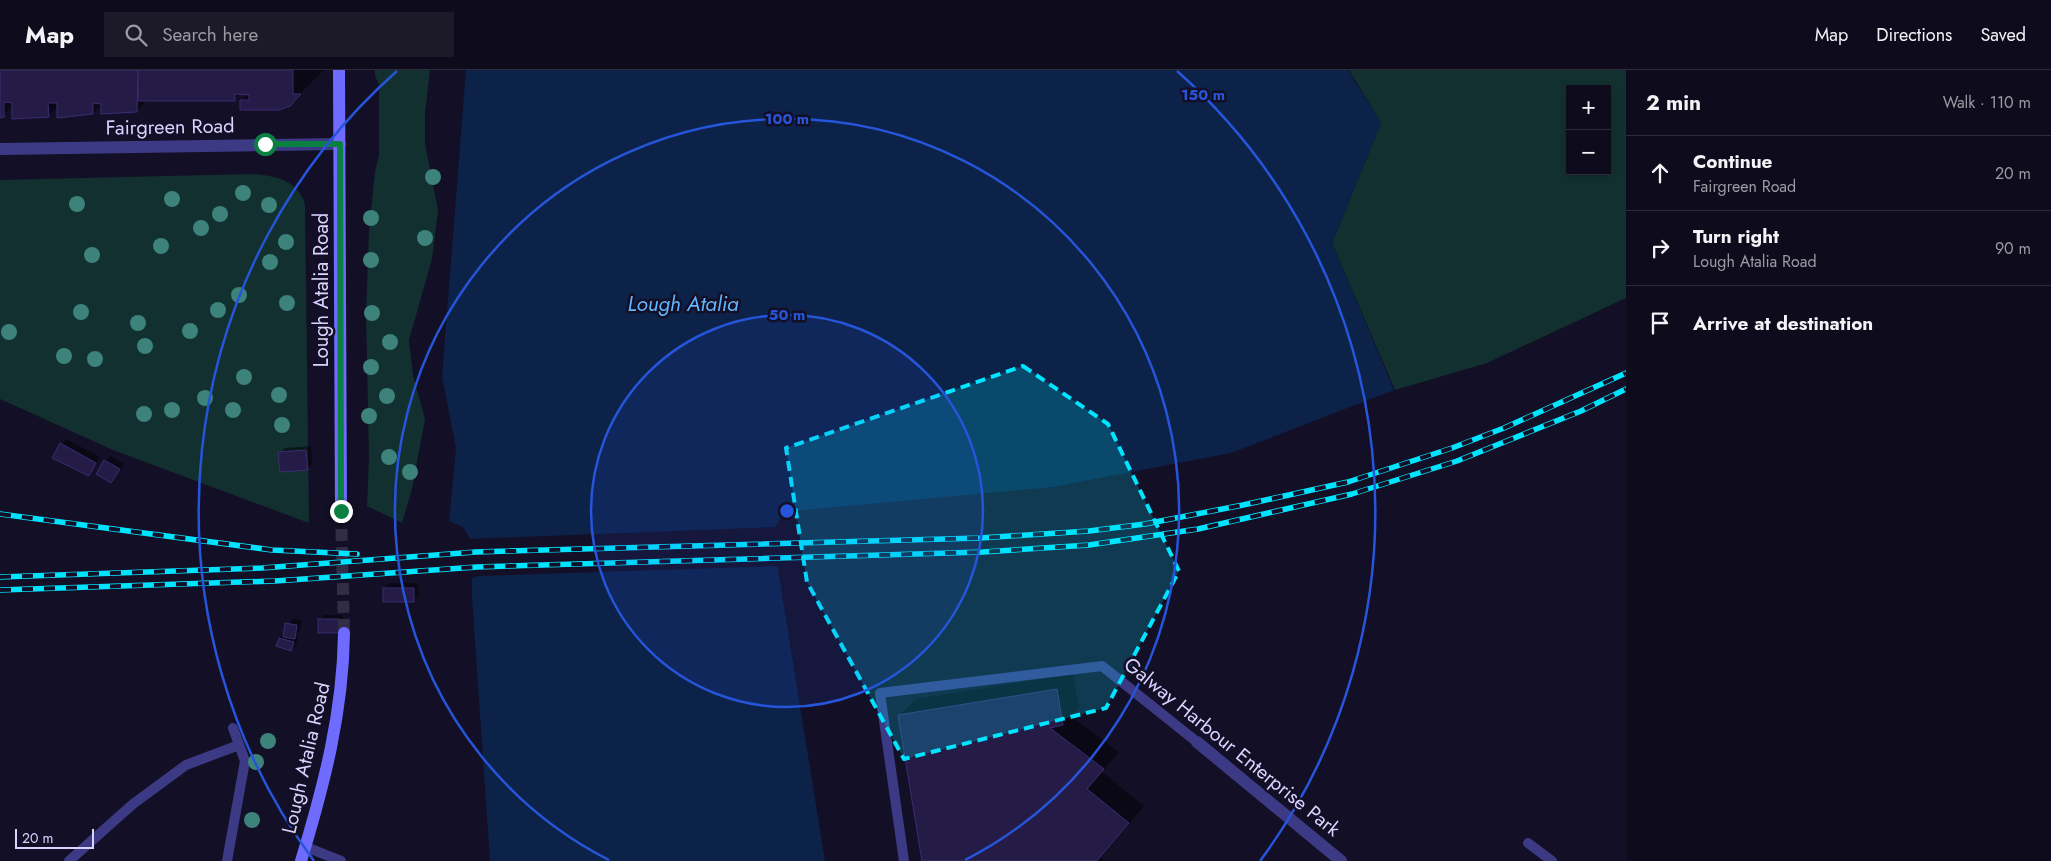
<!DOCTYPE html>
<html lang="en">
<head>
<meta charset="utf-8">
<style>
	body { margin:0; font-family:Jost,sans-serif; background:#1c1929; color:#f1f3f6 }
	.controls { position:absolute; right:15px; top:15px; display:grid; overflow:hidden; border-radius:0px; box-shadow:0 2px 8px #0003 }
	.controls button { width:45px; height:45px; display:grid; place-items:center; padding:0; border:0; border-bottom:1px solid #2e2b3b; background:#0e0b1c; color:#f1f3f6; font:25px sans-serif }
	.scale { position:absolute; left:15px; bottom:12px; width:79px; box-sizing:border-box; padding-left:5px; border:2px solid #d9d4ff; border-top:0; font-size:14px; line-height:18px; white-space:nowrap; color:#d9d4ff; -webkit-text-stroke:4px #130f26; paint-order:stroke }
	.stop { position:absolute; width:15px; height:15px; margin:-11px; border:4px solid #0b8043; border-radius:50%; background:#fff }
	.stop.end { background:#0b8043; border-color:#fff; box-shadow:0 1px 5px #0008 }
	.list { margin:0; padding:0; list-style:none }
	h2 { display:flex; justify-content:space-between; align-items:center; height:65px; margin:0; padding:0 20px; font-size:21px }
	h2 small { font-size:16px; font-weight:400; color:#9b9ba3 }
	.list li { display:grid; grid-template-columns:32px 1fr auto; gap:15px; align-items:center; box-sizing:border-box; height:75px; padding:0 20px; border-top:1px solid #2e2b3b }
	.list b { display:block; font-size:19px; white-space:nowrap }
	.list p { margin:0; font-size:16px; white-space:nowrap; color:#9b9ba3 }
	.list em { font-size:16px; font-style:normal; color:#9b9ba3 }
	.icon { flex:none; width:28px; height:28px; fill:none; stroke:currentColor; stroke-width:2; stroke-linecap:round; stroke-linejoin:round }
	.map { position:relative; flex:none; width:1626px; height:791px; overflow:hidden }
	header { display:flex; align-items:center; gap:30px; box-sizing:border-box; height:70px; padding:0 25px; background:#0e0b1c; border-bottom:1px solid #2e2b3b }
	header strong { font-size:24px }
	nav { display:flex; gap:28px; margin-inline-start:auto; font-size:18px }
	.search { width:350px; height:45px; background:#1c1929; display:flex; align-items:center; gap:12px; box-sizing:border-box; padding:0 18px; border-radius:0px; color:#9b9ba3; font-size:19px }
	main { display:flex }
	aside { flex:1; background:#0e0b1c }
	.map>svg:first-child { display:block }
</style>
</head>
<body>
<header>
<strong>Map</strong>
<div class="search"><svg class="icon" aria-label="search" viewBox="0 0 24 24"><circle cx="10" cy="10" r="6"/><path d="M15 15l6 6"/></svg>Search here</div>
<nav><a>Map</a><a>Directions</a><a>Saved</a></nav>
</header>
<main>
<div class="map">
<svg width="1626" height="791" viewBox="0 0 1626 791">
	<rect width="100%" height="100%" fill="#130f26"/>
	<g fill="#12302f" fill-rule="evenodd">
		<polygon points="375,0 430,0 425,43 425,74 438,140 432,189 409,270 413,306 425,349 412,419 402,453 367,436 369,388 366,243 369,161 375,102 379,85 379,14 375,6"/>
		<path d="M1349,0H1626V228L1487,293L1395,320L1332,173L1381,53ZM1570,19H1607V101H1570Z"/>
		<path d="M250,104C273,105 297,109 305,134L309,453L113,380L0,329V110Z"/>
	</g>
	<polygon fill="#0c2248" points="466,0 1348,0 1381,53 1332,173 1394,320 1231,383 1053,417 792,441 780,449 772,462 825,791 490,791 472,527 472,472 463,457 449,451 456,378 442,306"/>
	<polygon fill="#130f26" points="778,457 774,463 780,496 477,506 469,510 470,473 467,469"/>
	<g fill="#0007">
		<polygon points="0,0 324,0 289,35 241,31 249,24 241,23 234,30 147,30 136,41 102,34 93,43 58,36 48,46 14,35 0,47"/>
		<polygon points="66,369 100,387 88,405 61,374"/>
		<polygon points="311,376 312,394 307,399 280,383 285,378"/>
		<polygon points="111,386 124,394 111,411 105,391"/>
		<polygon points="389,513 418,513 419,525 413,530 384,519"/>
		<polygon points="324,545 343,545 343,556 338,562 319,550"/>
		<polygon points="292,549 302,550 299,562 295,566 298,567 296,574 291,579 280,568"/>
		<polygon points="1073,604 1079,638 1071,646 1119,682 1102,702 1144,736 1102,787 1102,791 923,791 900,645 916,629"/>
	</g>
	<g fill="#241b47" stroke="#3b2d73">
		<polygon points="0,0 138,0 137,42 101,44 101,34 93,33 93,44 57,48 57,33 48,33 49,47 12,49 12,33 4,32 4,47 0,48"/>
		<polygon points="138,0 293,0 293,24 301,24 290,36 279,40 240,40 240,30 249,30 249,25 235,24 235,31 138,31"/>
		<polygon points="60,373 96,393 89,406 52,388"/>
		<polygon points="306,380 308,400 280,402 278,382"/>
		<polygon points="104,390 120,399 111,413 96,404"/>
		<rect x="383" y="518" width="31" height="14"/>
		<rect x="318" y="549" width="21" height="14"/>
		<polygon points="285,553 297,555 295,569 283,567"/>
		<polygon points="279,568 294,572 291,581 276,576"/>
		<polygon points="1057,619 1063,655 1050,658 1104,699 1087,719 1129,753 1097,791 922,791 898,645"/>
	</g>
	<g fill="none" stroke-linecap="round" stroke-linejoin="round">
		<polyline stroke="#312d47" stroke-width="12" stroke-dasharray="12 6" stroke-linecap="butt" points="341,441 344,563"/>
		<g stroke="#3d3a85" stroke-width="10">
			<polyline points="1528,773 1552,791"/>
			<polyline points="306,777 341,791"/>
			<polyline points="69,791 133,734 186,695 239,675"/>
			<polyline points="227,791 245,691 233,658"/>
			<polyline points="904,791 880,623 1102,596 1197,672"/>
		</g>
		<g stroke="#3d3a85" stroke-width="12">
			<polyline points="0,79 340,74"/>
			<polyline points="1197,672 1341,791"/>
		</g>
		<g stroke="#6f6bff" stroke-width="12">
			<polyline points="339,0 341,441"/>
			<path d="M301,791C324,715 343,643 344,563"/>
		</g>
		<defs>
			<g id="rail">
				<polyline points="0,444 272,480 357,484"/>
				<polyline points="0,507 262,498 476,482 980,468 1089,461 1145,454 1243,435 1348,412 1452,378 1504,358 1626,303"/>
				<polyline points="0,520 275,511 477,497 983,482 1089,475 1198,459 1352,424 1457,391 1581,341 1626,319"/>
			</g>
		</defs>
		<use href="#rail" stroke="#00e5ff" stroke-width="5.5"/>
		<use href="#rail" stroke="#130f26" stroke-width="4" stroke-dasharray="11" stroke-linecap="butt"/>
	</g>
	<g fill="#3d827b">
		<circle cx="433" cy="107" r="8"/>
		<circle cx="243" cy="123" r="8"/>
		<circle cx="172" cy="129" r="8"/>
		<circle cx="77" cy="134" r="8"/>
		<circle cx="269" cy="135" r="8"/>
		<circle cx="220" cy="144" r="8"/>
		<circle cx="371" cy="148" r="8"/>
		<circle cx="201" cy="158" r="8"/>
		<circle cx="425" cy="168" r="8"/>
		<circle cx="286" cy="172" r="8"/>
		<circle cx="161" cy="176" r="8"/>
		<circle cx="92" cy="185" r="8"/>
		<circle cx="371" cy="190" r="8"/>
		<circle cx="270" cy="192" r="8"/>
		<circle cx="239" cy="225" r="8"/>
		<circle cx="287" cy="233" r="8"/>
		<circle cx="218" cy="240" r="8"/>
		<circle cx="81" cy="242" r="8"/>
		<circle cx="372" cy="243" r="8"/>
		<circle cx="138" cy="253" r="8"/>
		<circle cx="190" cy="261" r="8"/>
		<circle cx="9" cy="262" r="8"/>
		<circle cx="390" cy="272" r="8"/>
		<circle cx="145" cy="276" r="8"/>
		<circle cx="64" cy="286" r="8"/>
		<circle cx="95" cy="289" r="8"/>
		<circle cx="371" cy="297" r="8"/>
		<circle cx="244" cy="307" r="8"/>
		<circle cx="279" cy="325" r="8"/>
		<circle cx="387" cy="326" r="8"/>
		<circle cx="205" cy="328" r="8"/>
		<circle cx="172" cy="340" r="8"/>
		<circle cx="233" cy="340" r="8"/>
		<circle cx="144" cy="344" r="8"/>
		<circle cx="369" cy="346" r="8"/>
		<circle cx="282" cy="355" r="8"/>
		<circle cx="389" cy="387" r="8"/>
		<circle cx="410" cy="402" r="8"/>
		<circle cx="268" cy="671" r="8"/>
		<circle cx="256" cy="692" r="8"/>
		<circle cx="252" cy="750" r="8"/>
	</g>
	<g fill="none" stroke-linecap="round" stroke-linejoin="round">
		<polyline stroke="#0b8043" stroke-width="6" points="265,74 340,74 341,441"/>
	</g>
	<path fill="#00e5ff" fill-opacity="0.2" stroke="#00e5ff" stroke-width="4" stroke-dasharray="10 6" stroke-linejoin="round" d="M1023,296L1108,354L1179,501L1106,638L904,689L807,512L786,378Z"/>
	<circle cx="787" cy="441" r="196" fill="#2655da" fill-opacity=".12"/>
	<g fill="none" stroke="#2655da" stroke-width="2.5">
		<circle cx="787" cy="441" r="196"/>
		<path d="M609 790A392 392 0 1 1 965 790"/>
		<path d="M314 791A588 588 0 0 1 397 1M1177 1A588 588 0 0 1 1260 791"/>
	</g>
	<g text-anchor="middle" dominant-baseline="central" stroke-width="5" stroke-linejoin="round" paint-order="stroke">
		<g font-size="20" fill="#d9d4ff" stroke="#130f26">
			<text transform="translate(170 57) rotate(-1)">Fairgreen Road</text>
			<text transform="translate(321 220) rotate(-90)">Lough Atalia Road</text>
			<text transform="translate(1232 677) rotate(39)">Galway Harbour Enterprise Park</text>
			<text transform="translate(306 688) rotate(-77)">Lough Atalia Road</text>
		</g>
		<g font-size="21" font-style="italic" fill="#62b6ff" stroke="#130f26">
			<text x="683" y="234">Lough Atalia</text>
		</g>
	</g>
	<circle cx="787" cy="441" r="8" fill="#2655da" stroke="#130f26" stroke-width="2.5"/>
	<g font-size="15" text-anchor="middle" font-weight="bold" fill="#2655da" stroke="#130f26" stroke-width="5" stroke-linejoin="round" paint-order="stroke">
		<text x="1203" y="30">150 m</text>
		<text x="787" y="54">100 m</text>
		<text x="787" y="250">50 m</text>
	</g>
</svg>
<div class="controls">
<button>+</button>
<button>−</button>
</div>
<div class="scale">20 m</div>
<div class="stop" style="left:265px;top:74px"></div>
<div class="stop end" style="left:341px;top:441px"></div>
</div>
<aside>
<h2>2 min<small>Walk · 110 m</small></h2>
<ul class="list">
<li><svg class="icon" aria-label="ahead" viewBox="0 0 24 24"><path d="M12 20V5M6 11l6-6 6 6"/></svg><div><b>Continue</b><p>Fairgreen Road</p></div><em>20 m</em></li>
<li><svg class="icon" aria-label="right" viewBox="0 0 24 24"><path d="M7 20v-9h11M14 6l5 5-5 5"/></svg><div><b>Turn right</b><p>Lough Atalia Road</p></div><em>90 m</em></li>
<li><svg class="icon" aria-label="arrive" viewBox="0 0 24 24"><path d="M6 21V4h12l-3 4 3 4H6"/></svg><div><b>Arrive at destination</b></div></li>
</ul>
</aside>
</main>
</body>
</html>
